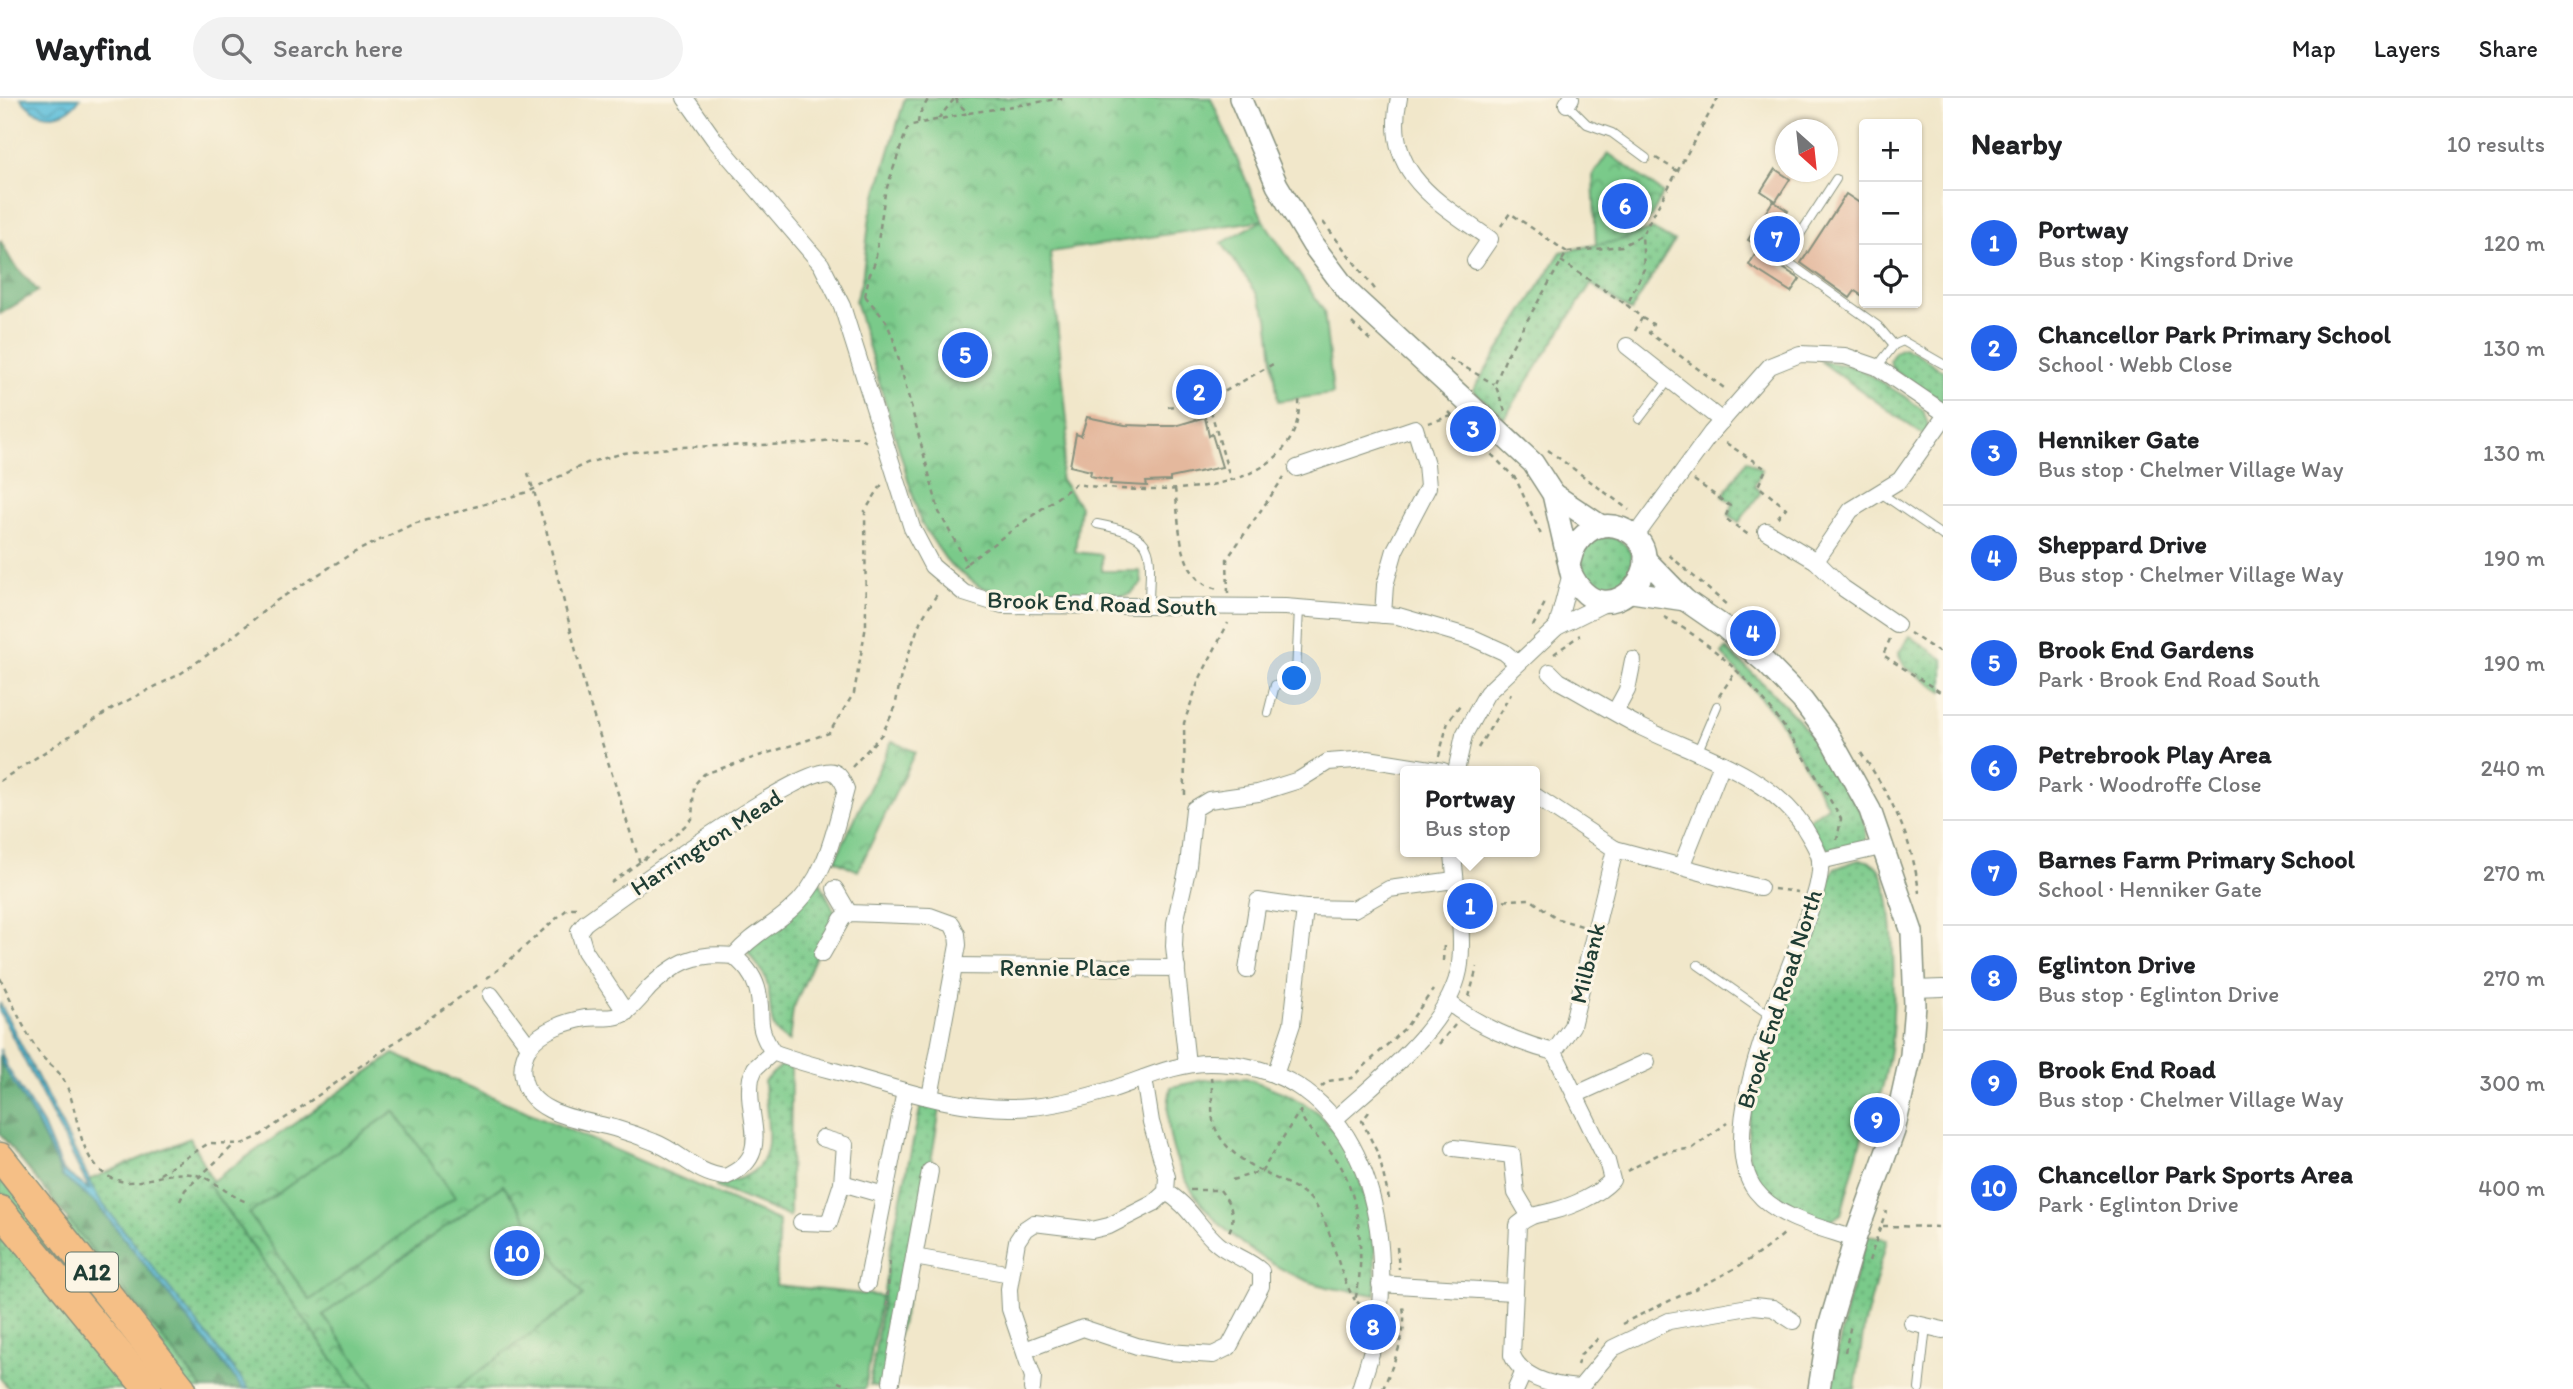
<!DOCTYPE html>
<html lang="en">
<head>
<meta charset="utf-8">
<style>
	body { margin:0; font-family:Itim,sans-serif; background:#f2f2f2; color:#202124 }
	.controls { position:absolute; right:21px; top:21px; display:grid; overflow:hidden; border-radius:7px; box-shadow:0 2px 5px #0004 }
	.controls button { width:63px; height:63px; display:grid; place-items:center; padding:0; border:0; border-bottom:2px solid #e0e0e0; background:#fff; color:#202124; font:35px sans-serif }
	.compass { position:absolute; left:1775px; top:21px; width:63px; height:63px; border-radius:50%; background:#fff; box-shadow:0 2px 5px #0004; rotate:153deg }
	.you { position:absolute; left:1295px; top:581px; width:24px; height:24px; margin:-18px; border:5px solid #fff; border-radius:50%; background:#1a73e8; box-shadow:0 0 0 10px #1a73e833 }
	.badge { display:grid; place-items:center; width:46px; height:46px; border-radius:50%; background:#2563eb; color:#fff; font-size:23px; font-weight:700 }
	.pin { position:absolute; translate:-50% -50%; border:4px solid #fff; box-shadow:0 2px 7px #0006 }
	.popup { position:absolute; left:1400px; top:668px; width:140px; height:91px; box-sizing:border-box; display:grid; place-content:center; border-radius:7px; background:#fff; filter:drop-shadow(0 2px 5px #0005); font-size:23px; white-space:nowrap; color:#757577 }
	.popup b { font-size:26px; color:#202124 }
	.popup::after { content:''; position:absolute; left:50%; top:100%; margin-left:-14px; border:14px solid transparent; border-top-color:#fff }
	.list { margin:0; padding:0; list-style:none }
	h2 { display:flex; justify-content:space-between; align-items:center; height:91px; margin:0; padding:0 28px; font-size:30px }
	h2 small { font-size:23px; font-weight:400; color:#757577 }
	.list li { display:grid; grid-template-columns:46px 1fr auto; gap:21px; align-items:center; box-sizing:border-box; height:105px; padding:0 28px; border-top:2px solid #e0e0e0 }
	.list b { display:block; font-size:26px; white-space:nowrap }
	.list p { margin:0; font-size:23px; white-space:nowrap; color:#757577 }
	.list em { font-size:23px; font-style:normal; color:#757577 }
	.icon { flex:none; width:38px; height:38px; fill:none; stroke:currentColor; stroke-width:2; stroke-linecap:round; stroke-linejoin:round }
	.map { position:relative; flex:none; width:1943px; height:1291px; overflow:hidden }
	header { display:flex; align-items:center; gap:42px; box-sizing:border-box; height:98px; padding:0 35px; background:#fff; border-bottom:2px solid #e0e0e0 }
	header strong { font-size:33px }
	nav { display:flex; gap:38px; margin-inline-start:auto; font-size:24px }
	.search { width:490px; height:63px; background:#f2f2f2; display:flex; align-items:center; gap:18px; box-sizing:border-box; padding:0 24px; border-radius:38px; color:#757577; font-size:26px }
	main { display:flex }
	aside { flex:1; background:#fff }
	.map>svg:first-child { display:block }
</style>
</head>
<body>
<header>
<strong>Wayfind</strong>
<div class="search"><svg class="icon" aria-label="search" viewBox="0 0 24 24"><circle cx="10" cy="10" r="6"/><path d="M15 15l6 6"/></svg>Search here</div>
<nav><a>Map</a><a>Layers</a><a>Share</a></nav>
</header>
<main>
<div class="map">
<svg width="1943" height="1291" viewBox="0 0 1943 1291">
	<defs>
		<pattern id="grass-dots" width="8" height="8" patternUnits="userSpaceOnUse" patternTransform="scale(1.75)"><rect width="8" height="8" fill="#7aca8a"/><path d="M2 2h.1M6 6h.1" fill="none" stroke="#63a572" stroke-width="1.8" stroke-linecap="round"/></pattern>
		<pattern id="forest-firs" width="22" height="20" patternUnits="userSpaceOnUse" patternTransform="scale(1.75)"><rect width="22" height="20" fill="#63ae76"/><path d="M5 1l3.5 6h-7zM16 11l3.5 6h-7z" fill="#518f62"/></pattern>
		<pattern id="park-crowns" width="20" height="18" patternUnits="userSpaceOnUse" patternTransform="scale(1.75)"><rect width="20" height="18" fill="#7aca8a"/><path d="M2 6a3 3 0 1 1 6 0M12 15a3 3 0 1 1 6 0" fill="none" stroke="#63a572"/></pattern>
		<pattern id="water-waves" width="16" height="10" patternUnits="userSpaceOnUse" patternTransform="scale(1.75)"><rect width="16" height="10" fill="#5bbeda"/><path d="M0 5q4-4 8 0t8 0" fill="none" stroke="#4b9cb2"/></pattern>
	</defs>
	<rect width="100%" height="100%" fill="#fcf5e5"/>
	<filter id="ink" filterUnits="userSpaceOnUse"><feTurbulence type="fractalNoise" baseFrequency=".0143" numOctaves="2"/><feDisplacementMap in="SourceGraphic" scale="14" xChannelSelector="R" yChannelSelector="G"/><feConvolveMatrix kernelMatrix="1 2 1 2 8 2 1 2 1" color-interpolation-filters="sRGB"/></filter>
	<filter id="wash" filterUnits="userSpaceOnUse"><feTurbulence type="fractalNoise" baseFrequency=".00686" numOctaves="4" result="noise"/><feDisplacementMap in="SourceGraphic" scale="28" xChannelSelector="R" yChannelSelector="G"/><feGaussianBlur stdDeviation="1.57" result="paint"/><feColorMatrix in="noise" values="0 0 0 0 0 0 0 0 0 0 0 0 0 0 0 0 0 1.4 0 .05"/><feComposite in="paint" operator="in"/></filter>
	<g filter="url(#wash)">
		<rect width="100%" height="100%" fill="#f1e7ca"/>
		<g fill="url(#grass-dots)" stroke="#4c845f" stroke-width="2">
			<polygon points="1652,131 1674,143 1631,213 1591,186 1504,320 1473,292 1561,154 1623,141"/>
			<polygon points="1903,250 1913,253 1943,273 1943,305 1892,271 1890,262 1895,254"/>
			<polygon points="1820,263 1856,269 1904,298 1923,312 1928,327 1926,339"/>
			<polygon points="1747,362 1762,372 1754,388 1761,394 1739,424 1729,417 1733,405 1723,398"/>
			<circle cx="1607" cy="464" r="25"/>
			<polygon points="1910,538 1943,561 1943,594 1905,569 1898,556"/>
			<path d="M1726,551C1774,594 1817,636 1849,693C1858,710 1868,722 1866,742L1858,747L1829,751L1820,746L1808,722L1828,708L1778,620L1722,556Z"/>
			<path d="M1858,762C1866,762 1871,763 1877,769C1897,791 1895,914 1891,945C1887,974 1880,1001 1871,1029L1865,1028L1841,1116L1831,1122C1801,1119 1766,1105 1753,1075C1728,1015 1804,846 1827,783L1834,771Z"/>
			<path d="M820,784L835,814L793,911L789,944C765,931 773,912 768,890C766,876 756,865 748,855L750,846Z"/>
			<path d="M782,967L791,970L790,1119L716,1089L717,1086C786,1077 766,1033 764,983Z"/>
			<polygon points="921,1007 940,1011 907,1203 885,1291 870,1287 891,1146"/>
			<polygon points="190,1040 228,1114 354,1291 9,1291 0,1280 0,1060 61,1135 91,1081"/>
			<polygon points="1867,1138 1887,1141 1864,1229 1855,1291 1830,1291 1847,1208"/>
		</g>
		<g fill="url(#forest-firs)" stroke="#417655" stroke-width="2">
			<polygon points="0,142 12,164 38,193 0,216"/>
			<polygon points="0,960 36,1023 62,1078 97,1106 243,1291 203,1291 0,1036"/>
		</g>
		<g fill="url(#park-crowns)" stroke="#4c845f" stroke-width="2">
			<polygon points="905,0 1211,0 1263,122 1050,154 1068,333 1060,380 1080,408 1075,454 1102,457 1102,473 1140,473 1142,485 1130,496 1116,499 1019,499 980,489 949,466 921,425 855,203 862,182 870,118"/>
			<path d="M1608,55L1663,95C1645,135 1639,140 1596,147L1593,77Z"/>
			<polygon points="892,643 915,654 858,773 835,762"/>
			<polygon points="394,956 779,1123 776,1187 881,1198 865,1291 354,1291 208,1086"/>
			<path d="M1246,980L1287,996L1316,1013L1350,1051L1374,1126L1376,1197C1356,1193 1332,1192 1313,1185C1235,1156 1151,1080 1171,989L1203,982Z"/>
		</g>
		<g fill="#7aca8a" stroke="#4c845f" stroke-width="2">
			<polygon points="1263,122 1324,213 1333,296 1278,303 1268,219 1258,197 1222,145"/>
			<polygon points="394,1013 455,1099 310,1202 249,1116"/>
			<polygon points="503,1087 583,1198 455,1291 376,1291 323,1217"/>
		</g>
		<g fill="url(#water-waves)" stroke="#3d7e87" stroke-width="2">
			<path d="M21,0H80C65,23 36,22 21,0Z"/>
			<polygon points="0,905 99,1101 249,1291 243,1291 97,1106 63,1079 36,1023 2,966 0,951 7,969 43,1027 62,1072 90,1092 0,914"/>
		</g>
		<g id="blocks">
			<g fill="#e4b89d">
				<polygon points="1775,71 1790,81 1776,103 1761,93"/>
				<polygon points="1846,96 1864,108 1864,199 1855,193 1850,200 1801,165"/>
				<polygon points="1773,103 1788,113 1763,151 1748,142"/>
				<polygon points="1757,153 1800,181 1791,194 1749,167"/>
				<polygon points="1087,319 1125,327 1155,328 1175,328 1205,319 1209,338 1212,336 1222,369 1170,380 1170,383 1146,384 1147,388 1110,386 1111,382 1090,378 1091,373 1070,368 1076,336 1081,338"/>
			</g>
		</g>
	</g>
	<g filter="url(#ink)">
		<use href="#blocks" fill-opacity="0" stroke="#88927f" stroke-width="2"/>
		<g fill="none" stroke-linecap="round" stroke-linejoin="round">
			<defs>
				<g id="service">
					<polyline points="1567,6 1587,26 1612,35 1646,60"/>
					<polyline points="1836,81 1784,161 1878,228 1894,247"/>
					<polyline points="1877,269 1894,247 1903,243 1943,266"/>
					<polyline points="1639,321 1668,283"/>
					<polyline points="1882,396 1943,438"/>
					<path d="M1097,426C1162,438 1149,454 1149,509"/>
					<polyline points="1268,615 1275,587 1291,583 1296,576 1299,510"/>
					<polyline points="1697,655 1717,608"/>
					<polyline points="1698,867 1771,918"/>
					<polyline points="1919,1291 1926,1228"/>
				</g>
				<g id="minor">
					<polyline points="685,0 714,41 821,166 842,208 912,430 932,468 964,495 1002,507 1285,509 1398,518 1473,540 1504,554 1517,565"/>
					<path d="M1399,0C1382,75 1438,104 1490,141L1475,163"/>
					<polyline points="1567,6 1571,0"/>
					<polyline points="1627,248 1722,323"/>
					<polyline points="1297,370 1415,330 1426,366 1428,389 1395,452 1385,487 1383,517"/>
					<polyline points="1766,433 1816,463"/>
					<polyline points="1635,439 1711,335 1770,268 1800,256 1845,258 1877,269 1943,314"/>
					<polyline points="1897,527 1843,490 1816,463 1851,412 1900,382 1943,321"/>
					<polyline points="1557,529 1571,475"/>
					<path d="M1550,574L1559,583C1587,598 1615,616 1643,630C1697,656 1769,676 1804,729C1809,738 1819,752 1820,762C1822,782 1812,806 1806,824C1786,886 1711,1036 1756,1093C1778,1121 1823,1130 1855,1141"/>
					<polyline points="1615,614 1627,592 1633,562"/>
					<polyline points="1456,673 1464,637 1487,595 1557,529 1609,503"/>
					<polyline points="1615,751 1760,790"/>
					<polyline points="1820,763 1885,748"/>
					<polyline points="1681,769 1722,666"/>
					<polyline points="835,791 849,815"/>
					<polyline points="1305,810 1354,811 1389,791 1454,782"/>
					<polyline points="822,856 842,821 849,815 930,818 952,826 957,836 958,847 930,999"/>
					<polyline points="954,868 1177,870"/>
					<polyline points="1247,872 1258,803 1305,810 1292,926 1275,977"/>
					<polyline points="1914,891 1943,890"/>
					<polyline points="491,897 529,948"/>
					<path d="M1448,904C1477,927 1518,945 1554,954L1572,928L1615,751L1535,698"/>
					<path d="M626,915L585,853L579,833L585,825C617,802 805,663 833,674C841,677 843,685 846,691C834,735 826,782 789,813C770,830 753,836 734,858"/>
					<path d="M773,954C753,925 765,918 757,890C753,876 744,867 734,858C696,854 677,863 649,890C642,898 635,907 627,913C615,923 600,918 586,920C568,923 541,932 530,948C524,956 521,969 523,978C528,1018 585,1022 614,1030C628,1034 642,1039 654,1044C680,1054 696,1076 725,1079C776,1057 744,1020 751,980L755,970L773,954C797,964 824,970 849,977C907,994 969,1015 1031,1009C1058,1007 1087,999 1113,991C1146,980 1175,965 1210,965C1350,965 1392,1101 1379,1219C1376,1244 1367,1268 1360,1291"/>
					<path d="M1554,954L1607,1063L1612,1082C1598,1097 1573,1108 1553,1113C1538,1117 1530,1116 1518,1127L1512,1257C1522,1281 1555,1288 1579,1290"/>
					<polyline points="1187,966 1174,848 1175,825 1188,768 1194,711 1209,702 1258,695 1299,682 1328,664 1368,661 1443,673"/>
					<polyline points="1575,997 1647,964"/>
					<path d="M1335,1021C1378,982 1453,926 1460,866C1464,829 1455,790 1453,754"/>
					<polyline points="822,1040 845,1047 842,1085"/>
					<polyline points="1454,1050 1512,1057 1516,1095 1529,1117"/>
					<polyline points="801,1124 829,1125 842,1085 884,1097"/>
					<polyline points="914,1159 930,1073"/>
					<polyline points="867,1186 905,993"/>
					<polyline points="1380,1186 1512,1194"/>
					<polyline points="1912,1225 1943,1232"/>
					<path d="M1025,1252L1083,1230L1137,1248L1168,1254L1213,1257L1229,1249L1261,1188V1173C1248,1161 1231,1157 1218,1146C1199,1130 1188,1106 1166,1094"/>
					<polyline points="891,1284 914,1159 1011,1176"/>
					<polyline points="1032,1291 1033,1279 1010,1211 1009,1191 1017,1143 1025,1131 1034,1125 1092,1132 1109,1128 1154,1105 1166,1094 1167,1079 1151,1024 1144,980"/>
					<polyline points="1516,1291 1524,1273"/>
					<polyline points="1579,1291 1613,1250 1669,1223 1754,1208 1773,1210 1793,1223"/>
				</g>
				<g id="tertiary">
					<path d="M1240,0L1277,87L1313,147L1349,195L1533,365L1553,396L1571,475C1606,550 1685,455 1621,430C1596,421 1575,439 1570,463"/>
					<polyline points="1553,396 1601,428"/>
					<polyline points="1645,461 1685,502 1724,529 1766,565 1802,602 1829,638 1870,712 1912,834 1915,907 1911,957 1894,1033 1855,1141 1829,1229 1819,1291"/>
					<polyline points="1632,494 1685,502"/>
				</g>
				<g id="trunk">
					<polyline points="0,1059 182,1291"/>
					<polyline points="0,1112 148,1291"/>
				</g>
			</defs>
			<use href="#service" stroke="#88927f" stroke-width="10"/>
			<use href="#minor" stroke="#88927f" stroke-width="18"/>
			<use href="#tertiary" stroke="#88927f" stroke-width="24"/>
			<use href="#trunk" stroke="#88927f" stroke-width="31"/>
			<g stroke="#88927f" stroke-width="2.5" stroke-dasharray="5 5" stroke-linecap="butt">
				<polyline points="956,0 958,6 969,15 1064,0"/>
				<polyline points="938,21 955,0"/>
				<polyline points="918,25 919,17 929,0"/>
				<polyline points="1656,60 1679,74"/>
				<polyline points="1323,124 1377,194"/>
				<polyline points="1501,128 1510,115 1567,154"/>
				<polyline points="1561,163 1627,207"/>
				<polyline points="865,198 886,223 893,240 939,414 967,465 961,471"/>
				<polyline points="865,198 869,178 875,164 885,95 907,31 912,27 969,15"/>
				<polyline points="1642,220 1653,226 1649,235 1727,292"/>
				<polyline points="1352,225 1372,244"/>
				<polyline points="1635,233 1642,220 1627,207 1644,171 1642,137"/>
				<polyline points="1449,260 1494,286"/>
				<polyline points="1208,303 1231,383"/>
				<polyline points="1168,309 1208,303 1273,266"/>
				<polyline points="1505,313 1495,286 1507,257 1567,154 1622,148 1642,137 1718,0"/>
				<polyline points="1449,314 1516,381 1542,439"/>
				<polyline points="1428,325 1452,318"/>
				<polyline points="1726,345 1766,371 1758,388 1786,410 1775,422"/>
				<polyline points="1548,352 1629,412"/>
				<polyline points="528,375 546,431 586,594 640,765"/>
				<polyline points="1694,382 1730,408 1725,420 1750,438"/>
				<path d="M1175,391C1180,425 1177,485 1219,491"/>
				<polyline points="1669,457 1728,508"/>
				<path d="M967,465L1076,386C1144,397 1304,404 1299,300"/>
				<polyline points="1228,495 1227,461 1284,379"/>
				<path d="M1664,519C1749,564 1795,640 1841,721L1837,742"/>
				<polyline points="1533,528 1546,503"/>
				<polyline points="1910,535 1943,557"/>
				<polyline points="1890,541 1883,557 1943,596"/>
				<polyline points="1554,556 1580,537"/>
				<polyline points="1719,598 1736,573"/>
				<polyline points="1478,650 1511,596"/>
				<path d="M1861,655C1892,699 1913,742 1919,795"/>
				<polyline points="1439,658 1448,624 1462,604"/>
				<polyline points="852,669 882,636 895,610 901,577 920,524 939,493"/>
				<polyline points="0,683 113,610 180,576 230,541 276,503 351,456 413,426 528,394 587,365 624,355 678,349 799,346 857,339 867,344"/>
				<polyline points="1185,697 1184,625 1199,582 1228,525"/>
				<polyline points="611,785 670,742 692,721 694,687 704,676 829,635 854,595 866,528 865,413 882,386"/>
				<polyline points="1774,791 1798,794"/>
				<polyline points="1474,804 1530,801 1558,821 1582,828"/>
				<polyline points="1443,863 1444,846"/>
				<path d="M0,880C13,905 24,933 40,956C46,964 56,970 62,979C81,1009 74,1065 114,1081C138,1091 162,1072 191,1076C215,1079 225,1097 247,1104"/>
				<path d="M487,880C516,859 541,832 569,810H576"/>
				<polyline points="1469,899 1477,869"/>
				<polyline points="1439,946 1455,927"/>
				<path d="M1211,979C1213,993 1211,1008 1213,1022C1218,1049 1250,1069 1273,1079C1287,1086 1303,1091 1313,1104C1334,1130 1335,1171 1355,1202"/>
				<polyline points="1321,989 1328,983 1352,980 1406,929 1433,892"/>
				<path d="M1300,1012C1302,1029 1325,1045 1335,1059C1360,1093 1366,1163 1355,1202L1362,1208"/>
				<polyline points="1369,1014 1362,1023 1379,1058 1389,1101"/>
				<polyline points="1627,1073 1661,1055 1693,1050 1727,1025"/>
				<polyline points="160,1076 209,1045 242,1046 258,1039 479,886"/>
				<polyline points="1232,1082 1262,1073 1299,1014"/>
				<path d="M1190,1092H1220C1230,1105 1237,1118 1229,1134"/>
				<polyline points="180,1103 185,1092 234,1047"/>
				<polyline points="1883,1128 1943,1129"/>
				<polyline points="1397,1149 1399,1171"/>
				<polyline points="1869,1163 1886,1113"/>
				<polyline points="887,1208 890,1159"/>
				<path d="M1622,1226C1677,1197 1740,1176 1786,1134"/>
				<polyline points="1845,1254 1851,1226"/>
				<polyline points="1577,1267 1581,1256 1601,1238"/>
				<polyline points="838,1284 857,1291"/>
				<path d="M1383,1291C1393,1265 1410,1233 1402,1205"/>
			</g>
			<use href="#service" stroke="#fff" stroke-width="8"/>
			<use href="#minor" stroke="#fff" stroke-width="16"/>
			<use href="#tertiary" stroke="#fff" stroke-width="21"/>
			<use href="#trunk" stroke="#f5bf86" stroke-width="28"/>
		</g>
	</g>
	<g text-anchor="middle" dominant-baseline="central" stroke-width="6" stroke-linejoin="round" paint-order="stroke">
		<rect fill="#fcf5e5" stroke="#617469" stroke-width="2" x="66" y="1154.5" width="52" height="39" rx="5"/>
		<g font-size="23" font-weight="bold" fill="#1f3d34">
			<text x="92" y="1174">A12</text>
		</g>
		<g font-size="24" fill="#1f3d34" stroke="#fcf5e5">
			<text transform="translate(1102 505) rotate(2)">Brook End Road South</text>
			<text transform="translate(706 744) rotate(-33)">Harrington Mead</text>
			<text transform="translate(1587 865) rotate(-76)">Milbank</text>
			<text x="1065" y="869">Rennie Place</text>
			<text transform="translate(1779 901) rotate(-72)">Brook End Road North</text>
		</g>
	</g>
</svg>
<div class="controls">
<button>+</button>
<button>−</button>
<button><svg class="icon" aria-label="locate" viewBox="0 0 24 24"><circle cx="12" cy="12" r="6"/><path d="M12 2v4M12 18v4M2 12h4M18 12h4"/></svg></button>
</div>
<svg class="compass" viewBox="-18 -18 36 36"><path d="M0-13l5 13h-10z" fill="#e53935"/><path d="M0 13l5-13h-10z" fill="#757577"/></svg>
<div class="you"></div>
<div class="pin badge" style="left:1470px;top:808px">1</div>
<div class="popup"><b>Portway</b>Bus stop</div>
<div class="pin badge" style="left:1199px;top:294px">2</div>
<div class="pin badge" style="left:1473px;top:331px">3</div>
<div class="pin badge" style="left:1753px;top:535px">4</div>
<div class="pin badge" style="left:965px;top:257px">5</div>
<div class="pin badge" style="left:1625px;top:108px">6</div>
<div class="pin badge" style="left:1777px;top:141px">7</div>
<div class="pin badge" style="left:1373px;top:1229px">8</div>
<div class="pin badge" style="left:1877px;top:1022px">9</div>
<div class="pin badge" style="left:517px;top:1155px">10</div>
</div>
<aside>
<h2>Nearby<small>10 results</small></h2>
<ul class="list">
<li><span class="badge">1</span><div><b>Portway</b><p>Bus stop · Kingsford Drive</p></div><em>120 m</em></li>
<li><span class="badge">2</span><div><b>Chancellor Park Primary School</b><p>School · Webb Close</p></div><em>130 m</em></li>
<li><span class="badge">3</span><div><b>Henniker Gate</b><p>Bus stop · Chelmer Village Way</p></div><em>130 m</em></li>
<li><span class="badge">4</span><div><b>Sheppard Drive</b><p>Bus stop · Chelmer Village Way</p></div><em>190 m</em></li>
<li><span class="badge">5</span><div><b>Brook End Gardens</b><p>Park · Brook End Road South</p></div><em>190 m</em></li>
<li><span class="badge">6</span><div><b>Petrebrook Play Area</b><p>Park · Woodroffe Close</p></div><em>240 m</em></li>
<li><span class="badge">7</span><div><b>Barnes Farm Primary School</b><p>School · Henniker Gate</p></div><em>270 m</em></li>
<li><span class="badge">8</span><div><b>Eglinton Drive</b><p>Bus stop · Eglinton Drive</p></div><em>270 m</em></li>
<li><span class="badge">9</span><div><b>Brook End Road</b><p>Bus stop · Chelmer Village Way</p></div><em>300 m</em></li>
<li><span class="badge">10</span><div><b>Chancellor Park Sports Area</b><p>Park · Eglinton Drive</p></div><em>400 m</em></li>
</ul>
</aside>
</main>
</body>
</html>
